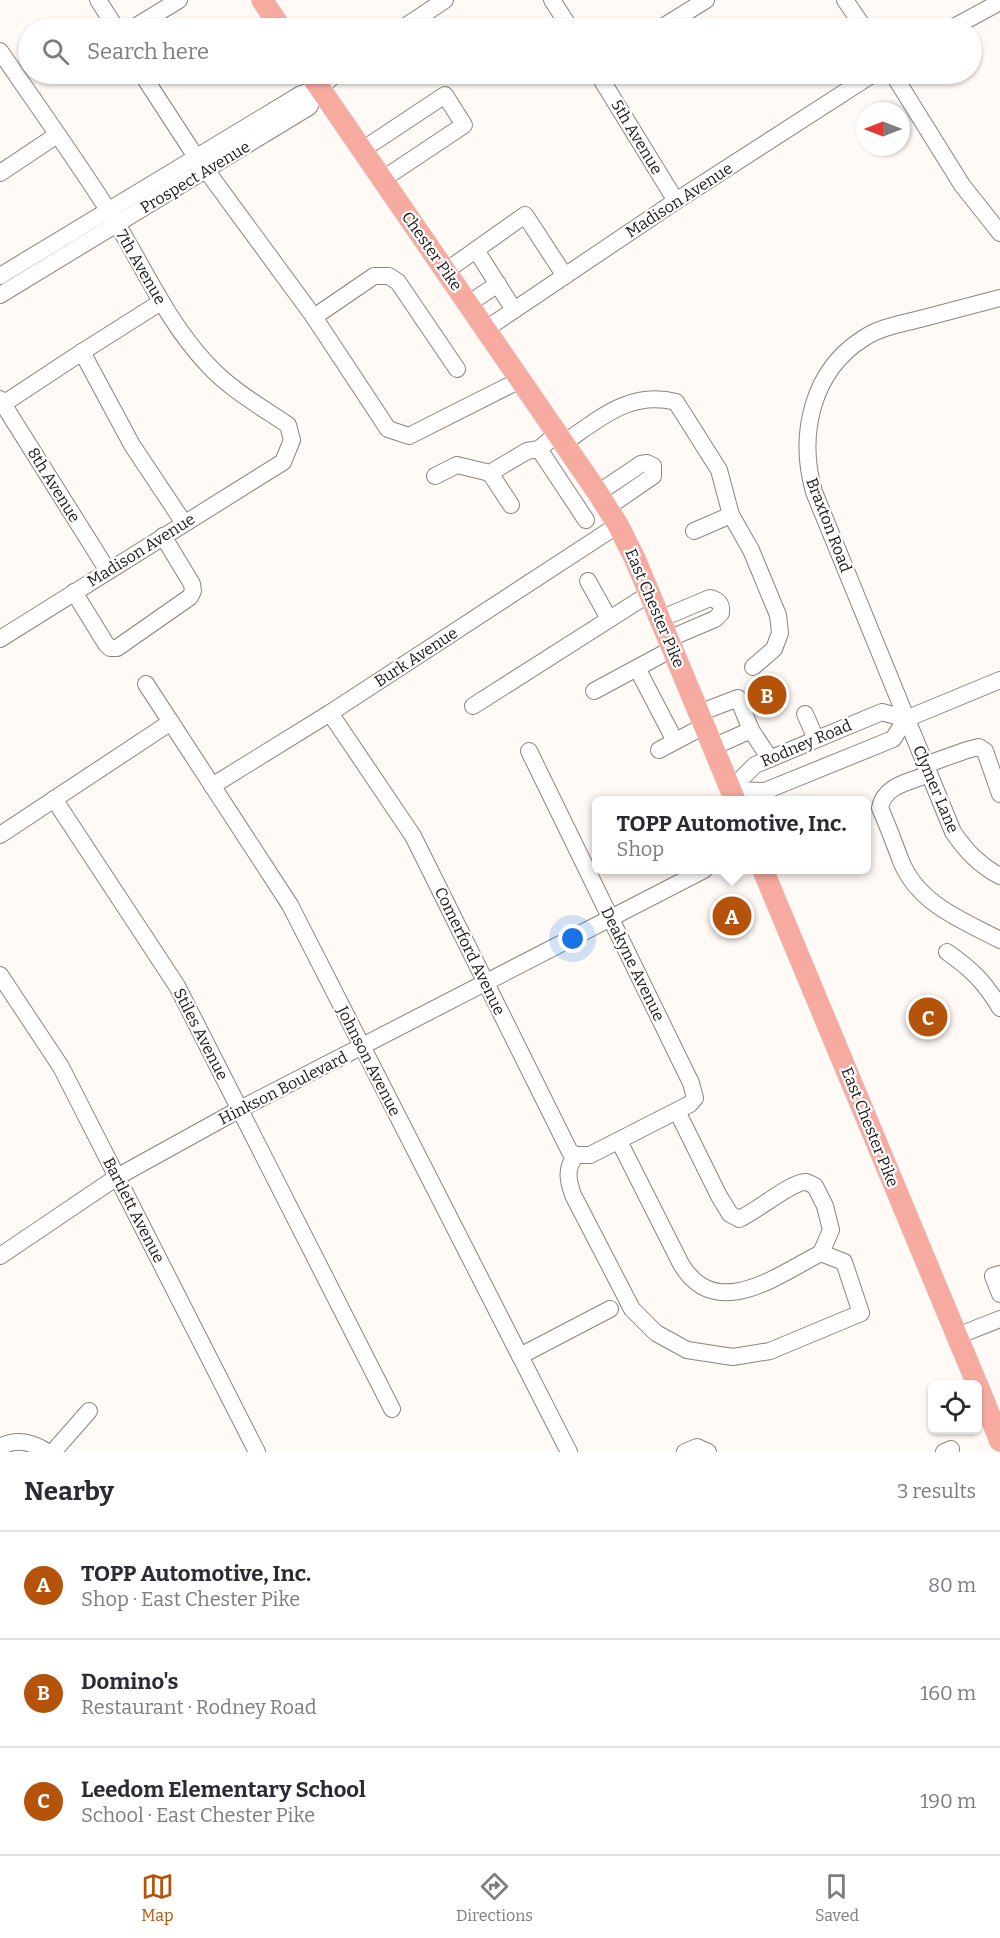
<!DOCTYPE html>
<html lang="en">
<head>
<meta charset="utf-8">
<style>
	body { margin:0; font-family:Bitter,serif; background:#f2f2f3; color:#2b2b33 }
	.controls { position:absolute; right:18px; bottom:18px; display:grid; overflow:hidden; border-radius:9px; box-shadow:0 2px 4px #0004 }
	.controls button { width:54px; height:54px; display:grid; place-items:center; padding:0; border:0; border-bottom:2px solid #e1e1e2; background:#fff; color:#2b2b33; font:30px sans-serif }
	.compass { position:absolute; left:856px; top:102px; width:54px; height:54px; border-radius:50%; background:#fff; box-shadow:0 2px 4px #0004; rotate:270deg }
	.you { position:absolute; left:573px; top:939px; width:21px; height:21px; margin:-15px; border:4px solid #fff; border-radius:50%; background:#1a73e8; box-shadow:0 0 0 9px #1a73e833 }
	.badge { display:grid; place-items:center; width:39px; height:39px; border-radius:50%; background:#b45309; color:#fff; font-size:20px; font-weight:700 }
	.pin { position:absolute; translate:-50% -50%; border:3px solid #fff; box-shadow:0 2px 6px #0006 }
	.popup { position:absolute; left:592px; top:796px; width:279px; height:78px; box-sizing:border-box; display:grid; place-content:center; border-radius:9px; background:#fff; filter:drop-shadow(0 2px 4px #0005); font-size:20px; white-space:nowrap; color:#7c7c81 }
	.popup b { font-size:22px; color:#2b2b33 }
	.popup::after { content:''; position:absolute; left:50%; top:100%; margin-left:-12px; border:12px solid transparent; border-top-color:#fff }
	.list { margin:0; padding:0; list-style:none }
	h2 { display:flex; justify-content:space-between; align-items:center; height:78px; margin:0; padding:0 24px; font-size:26px }
	h2 small { font-size:20px; font-weight:400; color:#7c7c81 }
	.list li { display:grid; grid-template-columns:39px 1fr auto; gap:18px; align-items:center; box-sizing:border-box; height:108px; padding:0 24px; border-top:2px solid #e1e1e2 }
	.list b { display:block; font-size:22px; white-space:nowrap }
	.list p { margin:0; font-size:20px; white-space:nowrap; color:#7c7c81 }
	.list em { font-size:20px; font-style:normal; color:#7c7c81 }
	.icon { flex:none; width:33px; height:33px; fill:none; stroke:currentColor; stroke-width:2; stroke-linecap:round; stroke-linejoin:round }
	.map { position:relative; flex:none; width:1000px; height:1452px; overflow:hidden }
	.search { position:absolute; background:#fff; box-shadow:0 2px 4px #0004; left:18px; right:18px; top:18px; height:66px; display:flex; align-items:center; gap:15px; box-sizing:border-box; padding:0 21px; border-radius:33px; color:#7c7c81; font-size:22px }
	.sheet { height:402px; background:#fff }
	nav { display:flex; justify-content:space-around; align-items:center; box-sizing:border-box; height:84px; border-top:2px solid #e1e1e2; background:#fff; font-size:16px; color:#7c7c81 }
	nav a { display:grid; justify-items:center; gap:3px }
	nav .on { color:#b45309 }
	.map>svg:first-child { display:block }
</style>
</head>
<body>
<div class="map">
<svg width="1000" height="1452" viewBox="0 0 1000 1452">
	<rect width="100%" height="100%" fill="#fffaf6"/>
	<polygon fill="#fdd38c" points="770,681 782,711 764,718 758,704 762,703 755,687"/>
	<g fill="none" stroke-linecap="round" stroke-linejoin="round">
		<defs>
			<g id="minor">
				<polyline points="98,0 116,28"/>
				<polyline points="552,0 570,28"/>
				<polyline points="845,0 864,28"/>
				<polyline points="133,28 179,0"/>
				<polyline points="403,28 445,0"/>
				<polyline points="661,28 706,0"/>
				<polyline points="952,28 1000,2"/>
				<path d="M0,51C39,108 80,165 117,224C146,272 169,324 208,365C231,390 260,406 288,425L292,440L283,462L0,639"/>
				<polyline points="142,74 196,157"/>
				<polyline points="598,74 676,201"/>
				<polyline points="893,74 962,185 1000,233"/>
				<polyline points="362,150 445,95 464,125 383,179"/>
				<polyline points="206,170 314,317"/>
				<polyline points="0,173 57,135"/>
				<polyline points="476,250 514,310"/>
				<polyline points="446,271 525,215 565,276"/>
				<polyline points="0,276 301,94 319,88"/>
				<polyline points="0,295 309,107 319,88 336,74"/>
				<path d="M1000,298C973,305 947,312 920,319C901,324 880,327 864,338C811,371 798,436 814,492L953,832C966,851 979,865 1000,876"/>
				<polyline points="161,302 82,352 132,445 184,523"/>
				<polyline points="468,304 498,284"/>
				<polyline points="486,329 676,201 873,74"/>
				<polyline points="457,369 398,282 389,276 374,276 314,317 388,429 409,436 520,380"/>
				<polyline points="0,399 108,571"/>
				<polyline points="0,406 82,352"/>
				<path d="M564,443C599,419 630,390 676,402L719,470L731,515L751,550L778,615L780,633L774,649L753,667"/>
				<polyline points="539,449 586,520"/>
				<polyline points="490,473 511,505"/>
				<polyline points="435,476 457,465 490,473 527,451 539,449 557,434"/>
				<polyline points="598,493 641,464 647,463 653,466 653,476 608,507"/>
				<polyline points="694,531 731,515"/>
				<polyline points="588,581 609,619"/>
				<polyline points="74,592 106,644 110,648 117,648 190,597 193,591 192,584 163,536"/>
				<path d="M660,619L710,598C719,600 722,605 721,613L715,619L668,639"/>
				<polyline points="637,668 675,741"/>
				<polyline points="146,684 290,905 569,1452"/>
				<polyline points="594,691 672,649"/>
				<polyline points="473,706 649,594"/>
				<polyline points="330,713 413,836 570,1152 576,1155 590,1155 690,1104 695,1098 691,1083 529,751"/>
				<polyline points="699,713 738,698 751,730 770,759"/>
				<polyline points="805,714 816,739"/>
				<polyline points="713,747 751,730"/>
				<polyline points="659,750 704,726"/>
				<polyline points="925,765 967,750 979,747 985,751 1000,794"/>
				<path d="M929,774C910,782 884,785 880,808C888,826 894,843 901,861C918,904 962,920 1000,940"/>
				<polyline points="212,786 330,713 618,525"/>
				<polyline points="730,790 765,791 893,739 906,719 1000,680"/>
				<polyline points="730,790 755,765 882,712 906,719"/>
				<polyline points="54,799 177,986 392,1409"/>
				<polyline points="0,835 171,722"/>
				<path d="M947,952C971,969 985,982 1000,1008"/>
				<polyline points="0,975 61,1067 257,1452"/>
				<path d="M677,1111L719,1196L730,1214L739,1219C756,1212 792,1181 806,1182C810,1183 812,1185 815,1186L825,1206L831,1230L821,1253"/>
				<path d="M619,1141L681,1264C716,1323 778,1275 821,1253"/>
				<path d="M576,1155C565,1169 568,1180 573,1195L632,1309L656,1333L687,1350L733,1357L770,1351L861,1313L844,1262L821,1253"/>
				<polyline points="0,1256 117,1177 240,1109 704,870"/>
				<polyline points="1000,1274 993,1276 1000,1294"/>
				<polyline points="957,1336 1000,1319"/>
				<polyline points="520,1356 610,1309"/>
				<path d="M0,1447C16,1438 33,1442 47,1452"/>
				<polyline points="53,1452 89,1411"/>
				<polyline points="685,1452 697,1447 708,1452"/>
				<polyline points="944,1452 951,1449"/>
			</g>
			<g id="major">
				<polyline points="262,0 281,28"/>
				<polyline points="310,74 598,493 618,525 635,559 735,800"/>
				<polyline points="763,870 977,1384"/>
				<polyline points="978,1386 1000,1441"/>
			</g>
		</defs>
		<use href="#minor" stroke="#8a8480" stroke-width="18"/>
		<use href="#major" stroke="#d6d6d5" stroke-width="22"/>
		<use href="#minor" stroke="#fff" stroke-width="16"/>
		<use href="#major" stroke="#f7aba0" stroke-width="21"/>
	</g>
	<g text-anchor="middle" dominant-baseline="central" stroke-width="4.5" stroke-linejoin="round" paint-order="stroke">
		<g font-size="16" fill="#1c1918" stroke="#fff">
			<text transform="translate(637 137) rotate(59)">5th Avenue</text>
			<text transform="translate(195 177) rotate(-31)">Prospect Avenue</text>
			<text transform="translate(679 200) rotate(-33)">Madison Avenue</text>
			<text transform="translate(432 251) rotate(55)">Chester Pike</text>
			<text transform="translate(141 267) rotate(60)">7th Avenue</text>
			<text transform="translate(54 485) rotate(58)">8th Avenue</text>
			<text transform="translate(829 525) rotate(69)">Braxton Road</text>
			<text transform="translate(141 550) rotate(-32)">Madison Avenue</text>
			<text transform="translate(655 608) rotate(67)">East Chester Pike</text>
			<text transform="translate(416 657) rotate(-33)">Burk Avenue</text>
			<text transform="translate(806 743) rotate(-23)">Rodney Road</text>
			<text transform="translate(936 789) rotate(67)">Clymer Lane</text>
			<text transform="translate(470 951) rotate(64)">Comerford Avenue</text>
			<text transform="translate(633 964) rotate(64)">Deakyne Avenue</text>
			<text transform="translate(201 1034) rotate(63)">Stiles Avenue</text>
			<text transform="translate(369 1061) rotate(63)">Johnson Avenue</text>
			<text transform="translate(283 1088) rotate(-27)">Hinkson Boulevard</text>
			<text transform="translate(870 1127) rotate(68)">East Chester Pike</text>
			<text transform="translate(134 1210) rotate(63)">Bartlett Avenue</text>
		</g>
	</g>
</svg>
<div class="controls">
<button><svg class="icon" aria-label="locate" viewBox="0 0 24 24"><circle cx="12" cy="12" r="6"/><path d="M12 2v4M12 18v4M2 12h4M18 12h4"/></svg></button>
</div>
<svg class="compass" viewBox="-18 -18 36 36"><path d="M0-13l5 13h-10z" fill="#e53935"/><path d="M0 13l5-13h-10z" fill="#7c7c81"/></svg>
<div class="you"></div>
<div class="pin badge" style="left:732px;top:916px">A</div>
<div class="popup"><b>TOPP Automotive, Inc.</b>Shop</div>
<div class="pin badge" style="left:767px;top:695px">B</div>
<div class="pin badge" style="left:928px;top:1017px">C</div>
<div class="search"><svg class="icon" aria-label="search" viewBox="0 0 24 24"><circle cx="10" cy="10" r="6"/><path d="M15 15l6 6"/></svg>Search here</div>
</div>
<section class="sheet">
<h2>Nearby<small>3 results</small></h2>
<ul class="list">
<li><span class="badge">A</span><div><b>TOPP Automotive, Inc.</b><p>Shop · East Chester Pike</p></div><em>80 m</em></li>
<li><span class="badge">B</span><div><b>Domino's</b><p>Restaurant · Rodney Road</p></div><em>160 m</em></li>
<li><span class="badge">C</span><div><b>Leedom Elementary School</b><p>School · East Chester Pike</p></div><em>190 m</em></li>
</ul>
</section>
<nav>
<a class="on"><svg class="icon" aria-label="map" viewBox="0 0 24 24"><path d="M3 6l6-2 6 2 6-2v14l-6 2-6-2-6 2zM9 4v14M15 6v14"/></svg>Map</a>
<a><svg class="icon" aria-label="directions" viewBox="0 0 24 24"><path d="M12 3l9 9-9 9-9-9zM9 14v-3h6M13 9l2 2-2 2"/></svg>Directions</a>
<a><svg class="icon" aria-label="saved" viewBox="0 0 24 24"><path d="M7 4h10v16l-5-4-5 4z"/></svg>Saved</a>
</nav>
</body>
</html>
